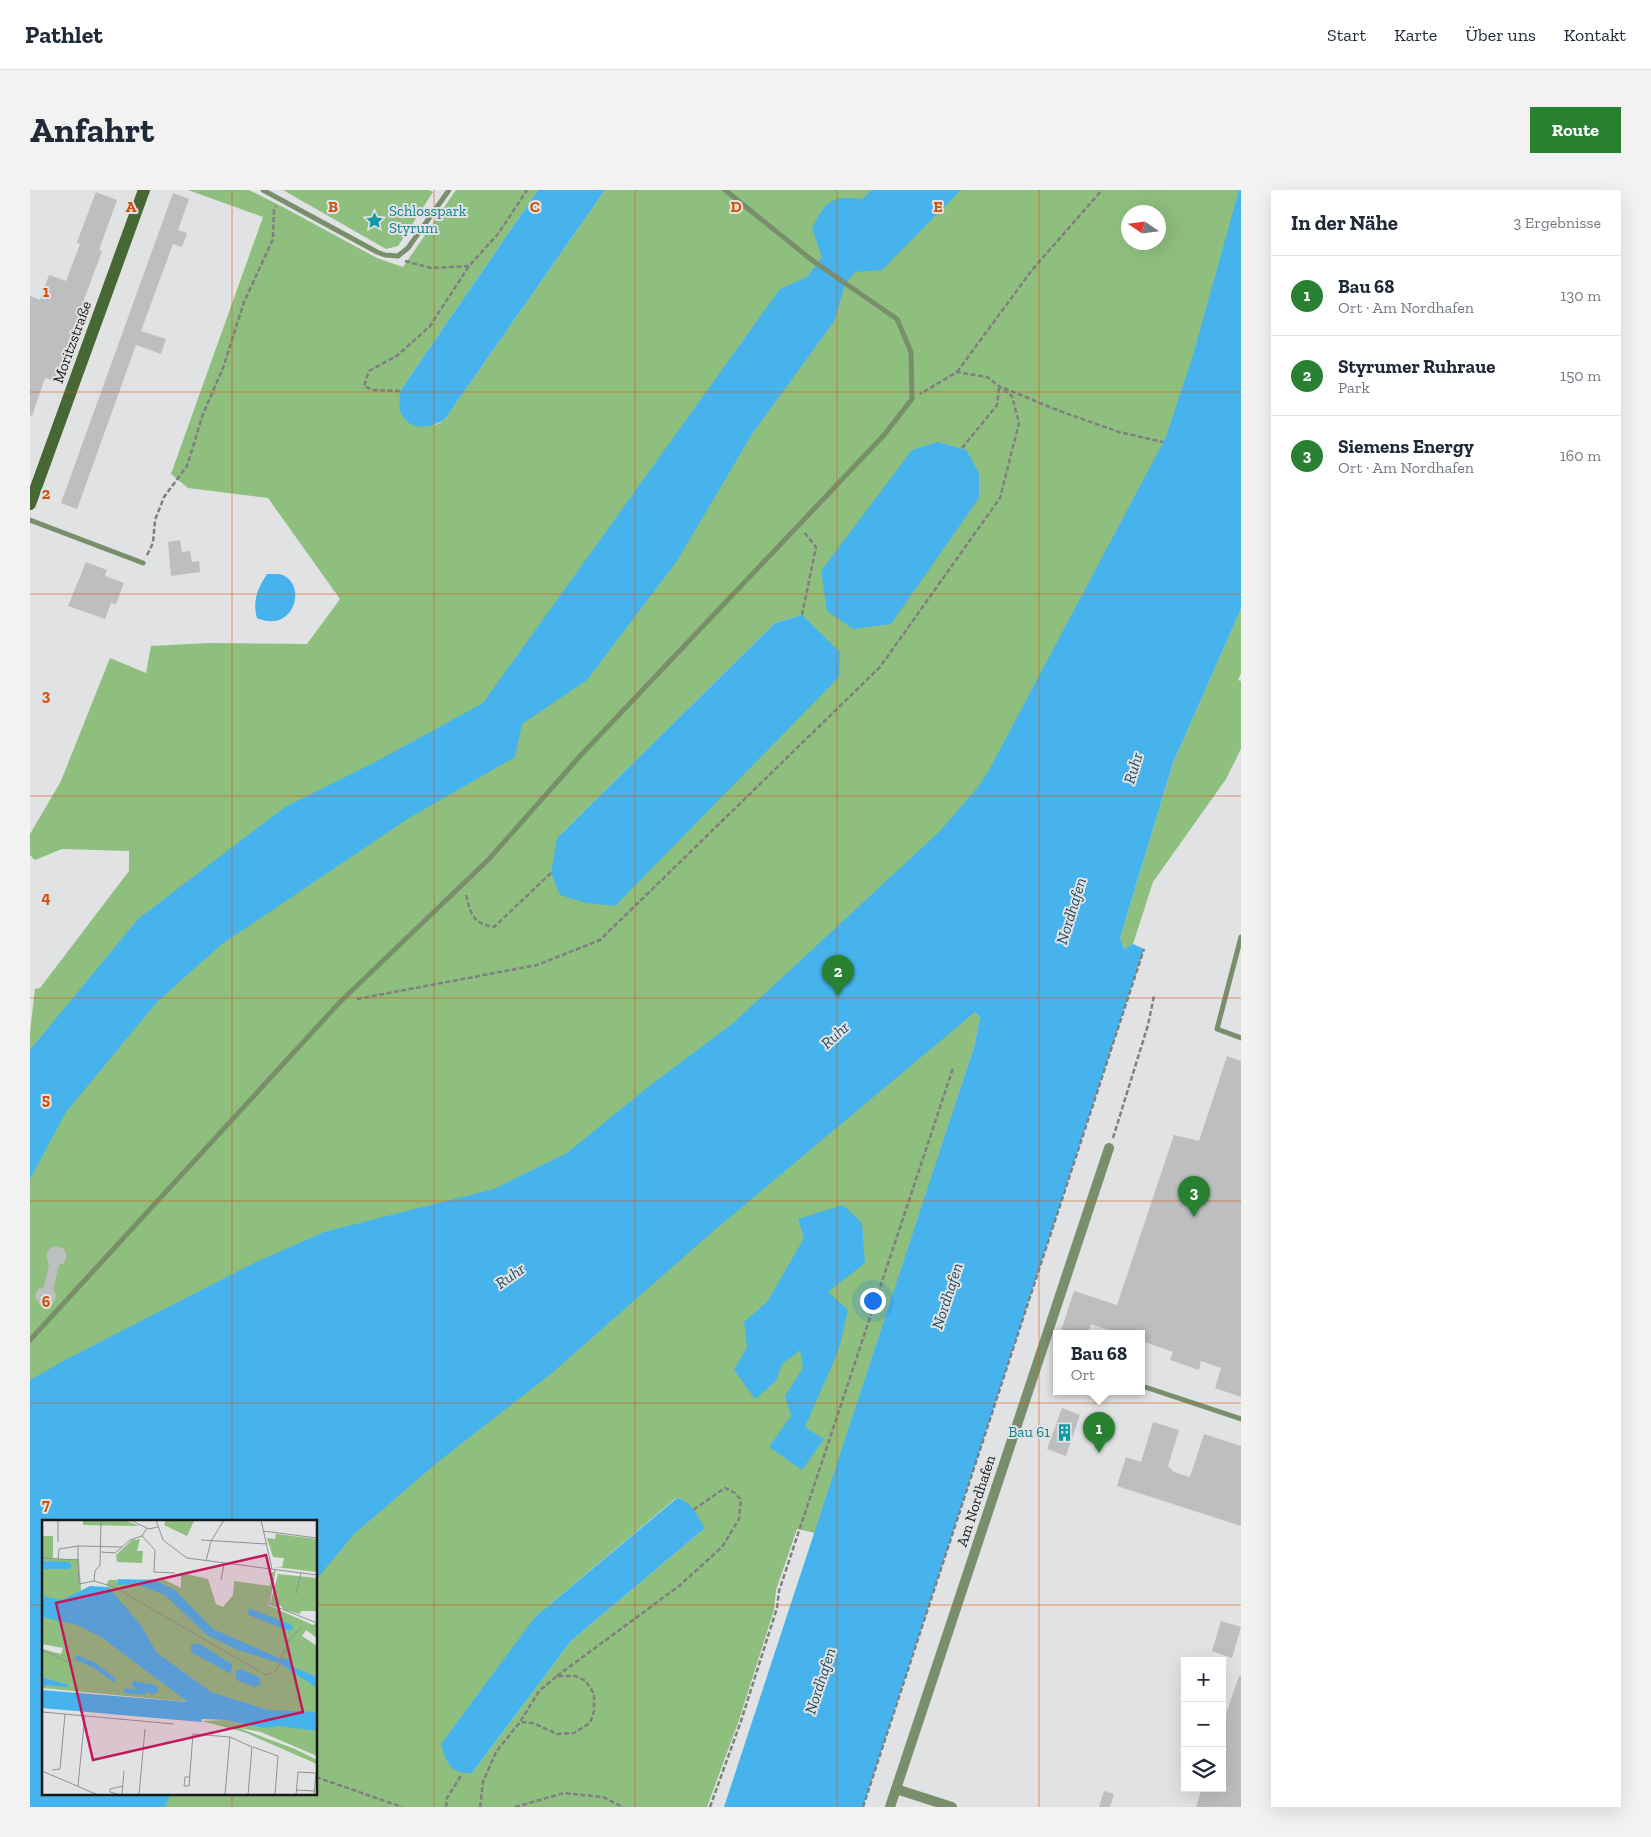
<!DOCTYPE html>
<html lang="de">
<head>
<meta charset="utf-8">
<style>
	body { margin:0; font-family:"Zilla Slab",serif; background:#f2f2f3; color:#1f2937 }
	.controls { position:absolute; right:15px; bottom:15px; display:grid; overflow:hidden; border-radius:0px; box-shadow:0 5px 20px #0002 }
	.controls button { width:45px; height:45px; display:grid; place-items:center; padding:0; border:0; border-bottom:1px solid #e0e1e3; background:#fff; color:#1f2937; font:25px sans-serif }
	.compass { position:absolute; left:1091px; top:15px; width:45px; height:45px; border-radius:50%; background:#fff; box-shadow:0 5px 20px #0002; rotate:283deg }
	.you { position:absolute; left:842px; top:1110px; width:18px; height:18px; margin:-12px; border:4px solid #fff; border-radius:50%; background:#1a73e8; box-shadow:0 0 0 8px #1a73e833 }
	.badge { display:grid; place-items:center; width:32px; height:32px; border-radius:50%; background:#278131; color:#fff; font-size:16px; font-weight:700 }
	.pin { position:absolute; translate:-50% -41px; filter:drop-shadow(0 1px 2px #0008) }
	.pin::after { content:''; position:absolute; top:26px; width:18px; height:15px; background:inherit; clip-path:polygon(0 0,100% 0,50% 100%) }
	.popup { position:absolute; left:1023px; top:1140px; width:92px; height:65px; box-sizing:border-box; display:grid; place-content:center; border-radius:0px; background:#fff; filter:drop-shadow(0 1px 4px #0005); font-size:16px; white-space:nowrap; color:#747a83 }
	.popup b { font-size:19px; color:#1f2937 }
	.popup::after { content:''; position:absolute; left:50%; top:100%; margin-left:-10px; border:10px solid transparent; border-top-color:#fff }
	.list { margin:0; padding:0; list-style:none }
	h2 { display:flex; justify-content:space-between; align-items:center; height:65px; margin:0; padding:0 20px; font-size:21px }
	h2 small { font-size:16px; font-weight:400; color:#747a83 }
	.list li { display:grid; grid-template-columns:32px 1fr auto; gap:15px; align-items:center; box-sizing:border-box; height:80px; padding:0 20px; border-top:1px solid #e0e1e3 }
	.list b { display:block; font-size:19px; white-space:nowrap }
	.list p { margin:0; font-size:16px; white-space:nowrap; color:#747a83 }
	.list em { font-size:16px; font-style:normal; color:#747a83 }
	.icon { flex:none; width:28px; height:28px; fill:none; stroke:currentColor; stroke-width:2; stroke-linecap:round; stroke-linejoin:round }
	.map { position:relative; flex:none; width:1211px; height:1617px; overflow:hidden; border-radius:0px }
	header { display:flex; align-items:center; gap:30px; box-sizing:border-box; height:70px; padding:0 25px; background:#fff; border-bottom:1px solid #e0e1e3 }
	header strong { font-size:24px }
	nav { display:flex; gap:28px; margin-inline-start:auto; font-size:18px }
	.intro { display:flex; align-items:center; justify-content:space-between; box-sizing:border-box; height:120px; padding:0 30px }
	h1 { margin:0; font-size:35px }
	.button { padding:12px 22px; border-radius:0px; background:#278131; color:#fff; font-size:18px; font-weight:700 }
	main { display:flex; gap:30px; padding:0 30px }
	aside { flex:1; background:#fff; border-radius:0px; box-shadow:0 5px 20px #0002 }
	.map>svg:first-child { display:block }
</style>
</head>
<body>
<header>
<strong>Pathlet</strong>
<nav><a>Start</a><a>Karte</a><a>Über uns</a><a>Kontakt</a></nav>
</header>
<div class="intro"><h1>Anfahrt</h1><a class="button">Route</a></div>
<main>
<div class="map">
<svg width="1211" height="1617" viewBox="0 0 1211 1617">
	<rect width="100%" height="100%" fill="#e1e2e3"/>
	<g fill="#8fbf7f" fill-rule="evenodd">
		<path d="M158,0H219L253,17L347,68L373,77L426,0H508L370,201L406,235L415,229L575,0H1211V365L945,822L950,827L944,857L785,1343L767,1339L746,1400L744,1420L709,1530L677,1617H0V842L5,799L10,798L99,681V661L32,659L5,670L0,665V644L31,591L80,468L116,483L121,456L180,453L277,454L310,409L238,308L158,298L141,284L233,27ZM1098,22H1128V52H1098ZM772,425L527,648L745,433ZM646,1308L652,1309L675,1338L541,1451L442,1583L505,1427ZM14,1331H286V1603H14Z"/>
		<polygon points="253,0 399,0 403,2 368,56 356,59"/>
		<polygon points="1211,419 1211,483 1208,490 1211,491 1211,559 1196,589 1123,692 1103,754 1094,759 1090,748 1143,573"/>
	</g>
	<g fill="#47b3ec">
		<path d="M508,0H575L415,229C401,238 382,242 372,225C368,219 370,208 370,201Z"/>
		<path d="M842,0H931L852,80L825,82L815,94L805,130L722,244L647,371L557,490L492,534L485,567L379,628L192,754L127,812L36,922L0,989V860L108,729L255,617L349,570L453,513L750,99L777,87L792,67L782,38C796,11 801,5 832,9Z"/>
		<polygon points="1209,0 1211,0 1211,419 1143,573 1090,748 1094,759 1103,754 1114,759 833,1617 694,1617 944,857 950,827 945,822 681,1043 522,1183 408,1272 324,1344 286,1390 286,1331 14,1331 14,1603 141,1603 135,1617 0,1617 0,1190 35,1170 224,1073 294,1042 464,999 537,963 618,897 702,834 911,640 948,597 959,580 1136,247 1163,165"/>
		<polygon points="907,252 936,260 949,283 949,308 861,434 823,439 797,421 791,381 882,260"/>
		<path d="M237,384C241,384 246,384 249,384C279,391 265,445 227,428C222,410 228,398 237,384Z"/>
		<polygon points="772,425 810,462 809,487 585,716 556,713 530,705 521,683 527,648 745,433"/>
		<polygon points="813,1015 832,1033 835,1073 798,1102 818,1120 809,1159 775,1237 794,1249 772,1280 739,1257 761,1226 755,1206 773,1178 770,1160 752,1174 746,1191 725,1209 704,1180 717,1157 714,1132 737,1112 774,1048 768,1029"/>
		<path d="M647,1308C660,1310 668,1327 675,1338L541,1451L442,1583C420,1584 416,1572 411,1554L505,1427Z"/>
	</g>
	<g fill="#bdbebf">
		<polygon points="66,2 87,10 69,60 72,61 24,191 15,188 2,226 0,225 0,106 10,110 19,85 36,91 50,54 47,52"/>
		<polygon points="143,3 159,9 148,40 157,43 152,57 143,54 111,141 136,149 131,164 106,155 47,319 31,313"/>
		<polygon points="150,350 152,362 160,361 162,372 169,371 170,382 141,386 138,352"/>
		<polygon points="56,372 77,380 75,386 94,393 86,414 81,413 75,429 38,416"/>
		<polygon points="1197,866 1211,871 1211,1207 1185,1198 1191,1178 1171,1171 1169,1180 1140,1170 1143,1162 1112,1151 1112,1144 1090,1144 1061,1134 1058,1144 1030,1144 1044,1101 1087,1115 1144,945 1169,951"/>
		<polygon points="26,1056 34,1059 37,1066 34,1073 29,1075 23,1099 26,1106 23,1114 16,1117 9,1114 5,1106 8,1099 14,1097 19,1074 16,1066 19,1059"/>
		<polygon points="1032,1218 1050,1225 1036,1266 1017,1259"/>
		<polygon points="1123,1232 1149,1240 1138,1276 1144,1282 1160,1287 1174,1244 1211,1256 1211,1336 1087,1296 1096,1267 1111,1272"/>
		<polygon points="1191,1431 1211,1437 1202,1468 1182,1461"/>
		<polygon points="1209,1486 1211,1486 1211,1617 1166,1617 1172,1598 1192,1598 1192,1536"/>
		<polygon points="1074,1601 1084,1604 1080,1617 1069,1617"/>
	</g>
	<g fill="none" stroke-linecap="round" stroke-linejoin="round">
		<g stroke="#7f7f80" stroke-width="2.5" stroke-dasharray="5 2.5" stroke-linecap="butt">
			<polyline points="375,71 401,78 439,76"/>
			<polyline points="927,182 1002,80 1072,0"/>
			<polyline points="974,198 1027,220 1089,242 1133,252"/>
			<polyline points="370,201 343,200 334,196 339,181 368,165 400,136 439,76 468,44 497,0"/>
			<polyline points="932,258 967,215 969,198"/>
			<polyline points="117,365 123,353 125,330 134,307 157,276 173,224 193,178 214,112 243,49 244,20 246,16"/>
			<polyline points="772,425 786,357 774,342"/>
			<path d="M436,705C441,724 442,733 464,737L521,683"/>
			<polyline points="327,809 507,775 570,750 850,477 970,308 989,233 982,206 957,187 927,182 890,204"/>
			<polyline points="1083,948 1118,835 1124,806"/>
			<polyline points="527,1486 649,1396 692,1357 709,1329 711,1310 705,1303 695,1298 663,1320"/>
			<polyline points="286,1587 372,1617"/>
			<polyline points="416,1617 417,1608 432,1584"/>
			<polyline points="450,1617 453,1592 466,1562 490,1532 509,1501 527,1486 545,1486 556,1491 564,1504 564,1521 560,1533 544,1543 527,1544 503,1533 490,1532"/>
			<polyline points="485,1617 534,1603 573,1607 593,1617"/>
			<polyline points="680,1617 711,1531 747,1418 749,1401 923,878"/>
			<polyline points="833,1617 1114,759"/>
		</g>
		<g stroke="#798f6c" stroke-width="5">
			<polyline points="233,0 347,62 355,65 368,66 378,58 419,0"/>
			<polyline points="0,330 113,373"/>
			<polyline points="1211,747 1187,839 1211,848"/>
			<polyline points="0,1150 310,812 459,669 551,565 854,245 882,209 881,162 867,129 783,71 695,0"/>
			<polyline points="1112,1196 1211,1229"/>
		</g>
		<g stroke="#798f6c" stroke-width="10">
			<polyline points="866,1599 922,1617"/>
			<polyline points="860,1617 1079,958"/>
		</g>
		<polyline stroke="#476733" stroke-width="12" points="0,314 114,0"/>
	</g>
	<path fill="none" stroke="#d3520d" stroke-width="1" stroke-opacity="0.55" d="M202,0V1331M404,0V1617M605,0V1617M807,0V1617M1009,0V1617M0,202H1211M0,404H1211M0,606H1211M0,808H1211M0,1011H1211M0,1213H1211M0,1415H14M286,1415H1211M202,1603V1617"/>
	<defs>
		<symbol id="sight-bare" viewBox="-9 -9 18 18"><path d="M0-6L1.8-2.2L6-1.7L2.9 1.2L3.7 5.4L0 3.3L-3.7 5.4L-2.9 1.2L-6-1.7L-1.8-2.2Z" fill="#0f9aa8" stroke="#e1e2e3" stroke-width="2.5" paint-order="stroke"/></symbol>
		<symbol id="building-bare" viewBox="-9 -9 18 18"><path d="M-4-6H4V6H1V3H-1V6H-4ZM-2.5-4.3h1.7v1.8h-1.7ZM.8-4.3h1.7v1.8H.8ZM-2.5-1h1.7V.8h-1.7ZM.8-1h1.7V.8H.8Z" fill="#0f9aa8" stroke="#e1e2e3" stroke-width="2.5" paint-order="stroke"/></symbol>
	</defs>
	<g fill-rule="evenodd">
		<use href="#sight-bare" x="332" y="18" width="25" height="25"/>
		<use href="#building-bare" x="1022" y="1230" width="25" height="25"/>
	</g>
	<g text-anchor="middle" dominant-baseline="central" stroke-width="4" stroke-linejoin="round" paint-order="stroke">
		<g font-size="15" fill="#0d838f" stroke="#e1e2e3" text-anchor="start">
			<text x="359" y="21">Schlosspark<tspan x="359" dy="17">Styrum</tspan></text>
			<text x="1020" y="1242" text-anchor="end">Bau 61</text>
		</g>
		<g font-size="15" fill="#181819" stroke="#e1e2e3">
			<text transform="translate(42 152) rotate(-70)">Moritzstraße</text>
			<text transform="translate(946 1311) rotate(-72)">Am Nordhafen</text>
		</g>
		<g font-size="16" font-style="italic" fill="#1f4b63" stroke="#e1e2e3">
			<text transform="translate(1103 578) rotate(-73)">Ruhr</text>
			<text transform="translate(1041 721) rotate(-73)">Nordhafen</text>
			<text transform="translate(805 845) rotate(-42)">Ruhr</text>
			<text transform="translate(480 1086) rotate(-35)">Ruhr</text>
			<text transform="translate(917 1106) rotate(-72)">Nordhafen</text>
			<text transform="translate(790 1491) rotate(-72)">Nordhafen</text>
		</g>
	</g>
	<g transform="translate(12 1330)">
		<rect width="275" height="275" fill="#e1e2e3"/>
		<path d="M0,0L1,16H11V39H37L39,70L34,74L67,67L64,65L67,60H76L75,64H94L95,60L121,59L139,68V53L166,59L174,84L181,87L191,75L192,61L228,66L230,52H232L226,85L271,105L275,103V118L264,110L260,116L275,126V236L219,212L197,208L253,229L275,240V244L202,212L159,201L184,200L219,208L146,182L0,168V165L29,166L0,157V129L19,134L21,128L0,124V49H27L30,45L0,41ZM41,0H83L97,6L41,5ZM124,0H151L152,1L145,16L122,5ZM234,14L275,19V52L233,47H240L242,38L231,37L225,18L233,19ZM98,19L95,31H101L100,43L75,42L74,35L90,20ZM236,54L275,58V91H259L258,94L242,90L238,85L236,87L228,84Z" fill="#8fbf7f"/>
		<path d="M0,41L27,42L30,46L27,49H0ZM76,59L112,60L133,70L171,109L239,139H247L251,147L275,157V168L237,143L196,130L165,115L123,75L94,64L75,65ZM48,66L66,67L98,104L115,133L169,172L226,190L275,192V211L237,206L220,208L184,200L160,199L159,202L0,188V170L146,182L59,117L35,105L0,97V76L20,80ZM209,89L250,105L251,109L247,111L207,95L205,91ZM156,123L190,144L189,154L149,132V125ZM35,135L54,143L74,159L71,162L52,148L32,139ZM199,149L217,157L219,164L213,167L194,160V151ZM0,157L27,165V167L0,165ZM92,161L114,165L117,171L110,175L105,171L103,175L81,173L83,168L96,170L89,165Z" fill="#47b3ec"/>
		<path fill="none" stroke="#919192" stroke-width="1" d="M16,0V22M88,0L107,9L116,7M114,0L121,20L145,38L275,55M219,0L230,49M221,11L275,18M100,16L113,30L112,52L133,53M159,20L225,24M59,32L73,33L88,20L100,16L105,8M0,38L36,40V26L81,27M16,40L17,29L36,26M36,40L37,64L52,61L72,67L224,155L234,151L248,119L260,107M164,41L169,21L182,0M233,50L227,84L275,103M179,60L182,44M52,61L53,51L58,45L59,0M254,74L259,53M0,130L26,142M0,192L132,204M188,217L210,227L206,275M211,227L236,236L233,275M10,250L18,249L23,194M0,251L56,275M36,266L43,195M147,266L151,214L188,217L183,275M147,266H142L143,257H147M254,270L273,271M79,275L68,272V269L81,266M80,275L82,251M97,275L103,209M254,275L256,252L274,253L272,275"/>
		<path fill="#c2185b" fill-opacity="0.15" stroke="#c2185b" stroke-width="2.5" d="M224,35L261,192L51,240L14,83Z"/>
		<rect width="275" height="275" fill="none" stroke="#181819" stroke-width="2.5"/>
	</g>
	<g font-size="16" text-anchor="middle" font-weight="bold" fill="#d3520d" stroke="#e1e2e3" stroke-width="4" stroke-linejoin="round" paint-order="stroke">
		<text x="101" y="22">A</text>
		<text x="303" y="22">B</text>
		<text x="505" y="22">C</text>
		<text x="706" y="22">D</text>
		<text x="908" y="22">E</text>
		<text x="16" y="107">1</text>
		<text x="16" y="309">2</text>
		<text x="16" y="511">3</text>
		<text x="16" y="713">4</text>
		<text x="16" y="915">5</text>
		<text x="16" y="1117">6</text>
		<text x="16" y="1320">7</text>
	</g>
</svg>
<div class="controls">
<button>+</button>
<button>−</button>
<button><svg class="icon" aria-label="layers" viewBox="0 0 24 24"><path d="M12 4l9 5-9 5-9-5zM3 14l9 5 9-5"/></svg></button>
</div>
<svg class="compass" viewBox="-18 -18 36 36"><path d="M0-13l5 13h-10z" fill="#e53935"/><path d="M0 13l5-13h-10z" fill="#747a83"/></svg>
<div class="you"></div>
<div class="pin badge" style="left:1069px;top:1263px">1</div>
<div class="popup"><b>Bau 68</b>Ort</div>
<div class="pin badge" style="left:808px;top:806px">2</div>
<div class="pin badge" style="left:1164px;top:1027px">3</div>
</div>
<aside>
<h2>In der Nähe<small>3 Ergebnisse</small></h2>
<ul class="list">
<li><span class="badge">1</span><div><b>Bau 68</b><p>Ort · Am Nordhafen</p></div><em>130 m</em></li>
<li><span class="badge">2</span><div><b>Styrumer Ruhraue</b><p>Park</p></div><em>150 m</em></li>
<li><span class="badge">3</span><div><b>Siemens Energy</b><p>Ort · Am Nordhafen</p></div><em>160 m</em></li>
</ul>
</aside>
</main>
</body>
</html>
